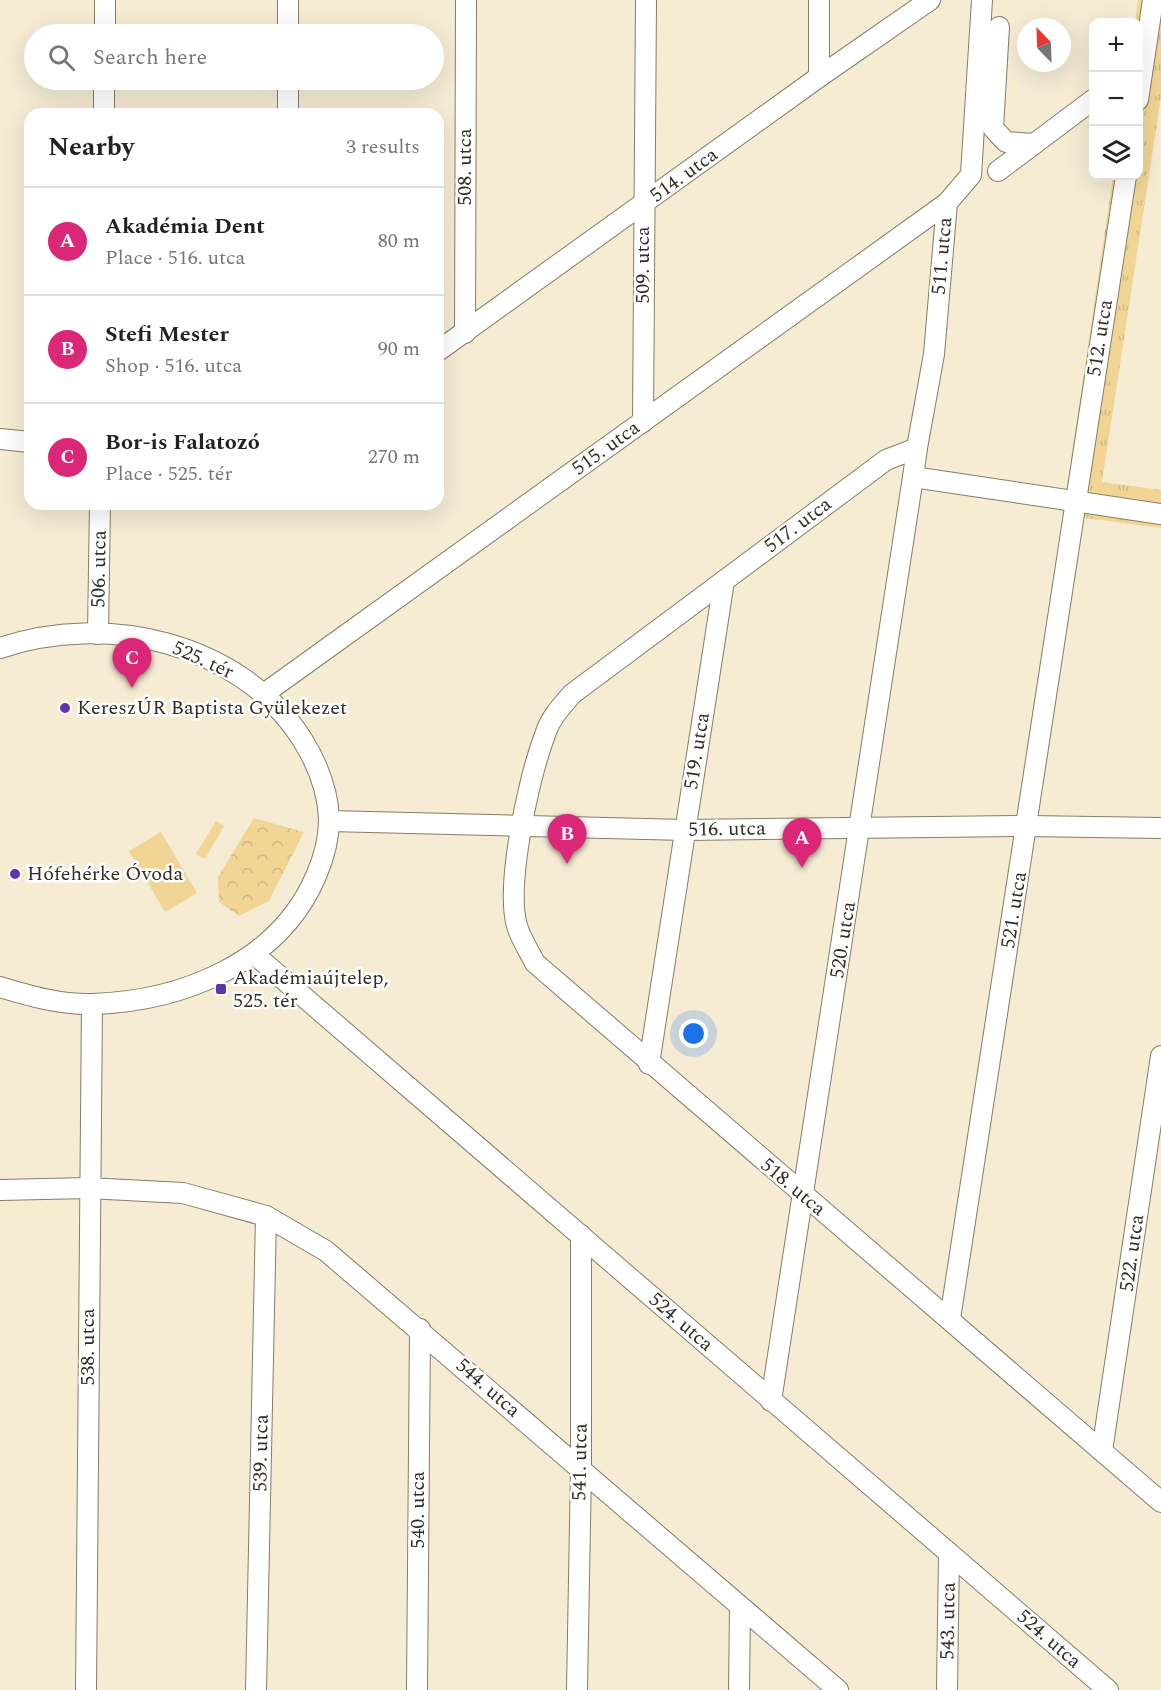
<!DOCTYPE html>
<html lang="en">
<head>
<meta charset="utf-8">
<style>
	body { margin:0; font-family:Spectral,serif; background:#f2f2f2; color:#222 }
	.controls { position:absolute; right:18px; top:18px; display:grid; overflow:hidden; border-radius:12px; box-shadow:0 6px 24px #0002 }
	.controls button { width:54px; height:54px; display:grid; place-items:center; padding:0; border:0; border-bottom:2px solid #e0e0e0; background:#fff; color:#222; font:30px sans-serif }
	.compass { position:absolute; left:1017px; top:18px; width:54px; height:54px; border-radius:50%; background:#fff; box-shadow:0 6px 24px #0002; rotate:337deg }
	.you { position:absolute; left:694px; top:1034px; width:21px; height:21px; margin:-15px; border:4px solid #fff; border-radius:50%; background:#1a73e8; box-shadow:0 0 0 9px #1a73e833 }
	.badge { display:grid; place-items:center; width:39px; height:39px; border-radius:50%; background:#db2777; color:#fff; font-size:20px; font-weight:700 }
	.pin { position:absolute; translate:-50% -50px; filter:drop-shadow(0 2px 3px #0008) }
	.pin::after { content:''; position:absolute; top:32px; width:21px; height:18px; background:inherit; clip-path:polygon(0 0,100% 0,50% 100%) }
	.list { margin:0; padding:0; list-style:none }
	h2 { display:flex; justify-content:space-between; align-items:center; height:78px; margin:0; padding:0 24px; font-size:26px }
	h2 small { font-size:20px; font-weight:400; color:#767676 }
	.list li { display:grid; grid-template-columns:39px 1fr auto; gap:18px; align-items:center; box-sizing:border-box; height:108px; padding:0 24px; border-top:2px solid #e0e0e0 }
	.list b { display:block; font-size:22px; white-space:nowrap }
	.list p { margin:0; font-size:20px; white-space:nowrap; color:#767676 }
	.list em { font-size:20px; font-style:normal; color:#767676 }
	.icon { flex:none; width:33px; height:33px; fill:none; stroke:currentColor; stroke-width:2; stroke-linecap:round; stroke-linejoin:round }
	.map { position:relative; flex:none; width:1161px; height:1690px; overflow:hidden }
	.search { position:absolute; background:#fff; box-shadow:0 6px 24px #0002; left:24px; top:24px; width:420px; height:66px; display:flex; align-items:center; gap:15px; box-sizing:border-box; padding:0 21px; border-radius:33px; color:#767676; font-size:22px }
	.panel { position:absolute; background:#fff; box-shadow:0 6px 24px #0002; left:24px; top:108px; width:420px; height:402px; border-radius:18px }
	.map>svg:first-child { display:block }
</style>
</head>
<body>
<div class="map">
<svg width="1161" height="1690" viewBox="0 0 1161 1690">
	<defs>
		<pattern id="grass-tufts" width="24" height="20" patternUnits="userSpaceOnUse" patternTransform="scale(1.5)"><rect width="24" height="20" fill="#f0d595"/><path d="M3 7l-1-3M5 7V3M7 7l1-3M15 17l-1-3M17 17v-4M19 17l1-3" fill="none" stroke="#ceb780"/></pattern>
		<pattern id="park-crowns" width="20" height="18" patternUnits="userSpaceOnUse" patternTransform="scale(1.5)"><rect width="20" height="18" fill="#f0d595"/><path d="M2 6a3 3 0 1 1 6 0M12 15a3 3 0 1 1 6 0" fill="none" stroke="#ceb780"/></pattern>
	</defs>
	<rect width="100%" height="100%" fill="#f6ecd4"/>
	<polygon fill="url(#grass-tufts)" points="1138,0 1161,0 1161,97 1102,482 1161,490 1161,528 1063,515 1113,176 1138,176 1138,22 1135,22"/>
	<polygon fill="url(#park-crowns)" points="254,818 304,832 269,901 239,916 219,902 218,877"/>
	<g fill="#f0d595">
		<polygon points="216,821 224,826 205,859 196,854"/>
		<polygon points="161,832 197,893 165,912 129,851"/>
	</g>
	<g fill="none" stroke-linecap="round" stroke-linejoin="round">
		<defs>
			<g id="minor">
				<polyline points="999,27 993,128 1006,142 1034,144"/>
				<polyline points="105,34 105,0"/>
				<polyline points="288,34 288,0"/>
				<polyline points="819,77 819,0"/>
				<polyline points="1138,100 1153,0"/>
				<polyline points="104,114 104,80"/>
				<polyline points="288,114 288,80"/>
				<polyline points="998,171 1094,99"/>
				<polyline points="465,333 466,0"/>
				<polyline points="438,351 819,77 930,0"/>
				<polyline points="643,422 646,0"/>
				<polyline points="0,439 30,442"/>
				<polyline points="917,448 934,354 947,203 971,175 982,0"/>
				<path d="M1161,514L913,477L917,448L886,460L572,694C562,706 551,717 546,732C530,774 505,883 517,926C521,939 529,951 535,963L1161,1502"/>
				<polyline points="98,634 100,504"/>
				<path d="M0,648C106,612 240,642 302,739C317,763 328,791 329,819C329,838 323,860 316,876C279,963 182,1001 93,1004C61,1005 30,996 0,987"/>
				<polyline points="265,693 947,203"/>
				<polyline points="329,821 685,830 1027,826 1161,828"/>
				<polyline points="254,954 1108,1690"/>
				<polyline points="649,1064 724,581"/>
				<polyline points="0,1190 88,1188 183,1193 266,1216 326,1251 838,1690"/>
				<path d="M950,1319C1010,938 1066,557 1126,176"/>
				<polyline points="771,1401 913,477"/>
				<polyline points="1102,1451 1161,1056"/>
				<polyline points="86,1690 92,1004"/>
				<polyline points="256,1690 266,1216"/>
				<polyline points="417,1690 420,1329"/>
				<polyline points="577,1690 581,1468 581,1235"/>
				<polyline points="739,1690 740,1607"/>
				<polyline points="947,1690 949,1553"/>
			</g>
		</defs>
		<use href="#minor" stroke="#867d67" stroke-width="22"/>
		<use href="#minor" stroke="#fff" stroke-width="20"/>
	</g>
	<g fill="#5f35ac" stroke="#fff" stroke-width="2">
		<circle cx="65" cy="708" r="6"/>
		<circle cx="15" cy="874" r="6"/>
		<rect x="215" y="983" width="12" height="12" rx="3"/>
	</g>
	<g text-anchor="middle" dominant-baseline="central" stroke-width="5" stroke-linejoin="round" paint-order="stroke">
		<g font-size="20" fill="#312d24" stroke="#fff">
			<text transform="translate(465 167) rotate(-90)">508. utca</text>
			<text transform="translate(684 175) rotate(-36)">514. utca</text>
			<text transform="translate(942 256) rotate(-85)">511. utca</text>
			<text transform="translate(643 265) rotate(-90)">509. utca</text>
			<text transform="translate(1100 338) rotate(-81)">512. utca</text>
			<text transform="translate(606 448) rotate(-36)">515. utca</text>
			<text transform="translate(798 525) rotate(-37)">517. utca</text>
			<text transform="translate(99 569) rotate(-89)">506. utca</text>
			<text transform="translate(203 660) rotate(24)">525. tér</text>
			<text transform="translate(697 751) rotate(-81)">519. utca</text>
			<text transform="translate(727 829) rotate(-1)">516. utca</text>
			<text transform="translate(1014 910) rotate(-81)">521. utca</text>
			<text transform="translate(843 940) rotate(-81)">520. utca</text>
			<text transform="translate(793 1187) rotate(40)">518. utca</text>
			<text transform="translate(1132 1253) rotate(-82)">522. utca</text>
			<text transform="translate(681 1322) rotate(41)">524. utca</text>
			<text transform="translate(88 1347) rotate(-90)">538. utca</text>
			<text transform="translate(488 1388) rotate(41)">544. utca</text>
			<text transform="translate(261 1453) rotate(-89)">539. utca</text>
			<text transform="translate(580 1462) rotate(-89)">541. utca</text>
			<text transform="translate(418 1510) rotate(-90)">540. utca</text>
			<text transform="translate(948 1621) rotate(-89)">543. utca</text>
			<text transform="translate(1049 1639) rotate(41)">524. utca</text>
		</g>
		<g font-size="20" fill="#312d24" stroke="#fff" text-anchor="start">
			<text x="77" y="708">KereszÚR Baptista Gyülekezet</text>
			<text x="27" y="874">Hófehérke Óvoda</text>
			<text x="233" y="978">Akadémiaújtelep,<tspan x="233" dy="23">525. tér</tspan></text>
		</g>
	</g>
</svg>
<div class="controls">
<button>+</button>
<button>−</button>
<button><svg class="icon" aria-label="layers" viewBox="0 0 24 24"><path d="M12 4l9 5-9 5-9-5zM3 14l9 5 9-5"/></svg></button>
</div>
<svg class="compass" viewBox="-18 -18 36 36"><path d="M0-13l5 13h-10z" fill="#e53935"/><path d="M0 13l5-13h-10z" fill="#767676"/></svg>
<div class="you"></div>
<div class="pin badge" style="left:802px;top:868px">A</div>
<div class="pin badge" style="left:567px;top:864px">B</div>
<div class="pin badge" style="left:132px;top:688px">C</div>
<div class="search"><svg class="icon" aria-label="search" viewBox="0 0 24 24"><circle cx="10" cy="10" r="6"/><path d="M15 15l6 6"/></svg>Search here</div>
<section class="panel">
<h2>Nearby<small>3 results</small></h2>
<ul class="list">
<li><span class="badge">A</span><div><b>Akadémia Dent</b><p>Place · 516. utca</p></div><em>80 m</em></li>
<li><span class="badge">B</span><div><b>Stefi Mester</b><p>Shop · 516. utca</p></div><em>90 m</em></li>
<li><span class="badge">C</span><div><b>Bor-is Falatozó</b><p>Place · 525. tér</p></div><em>270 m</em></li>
</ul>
</section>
</div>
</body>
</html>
